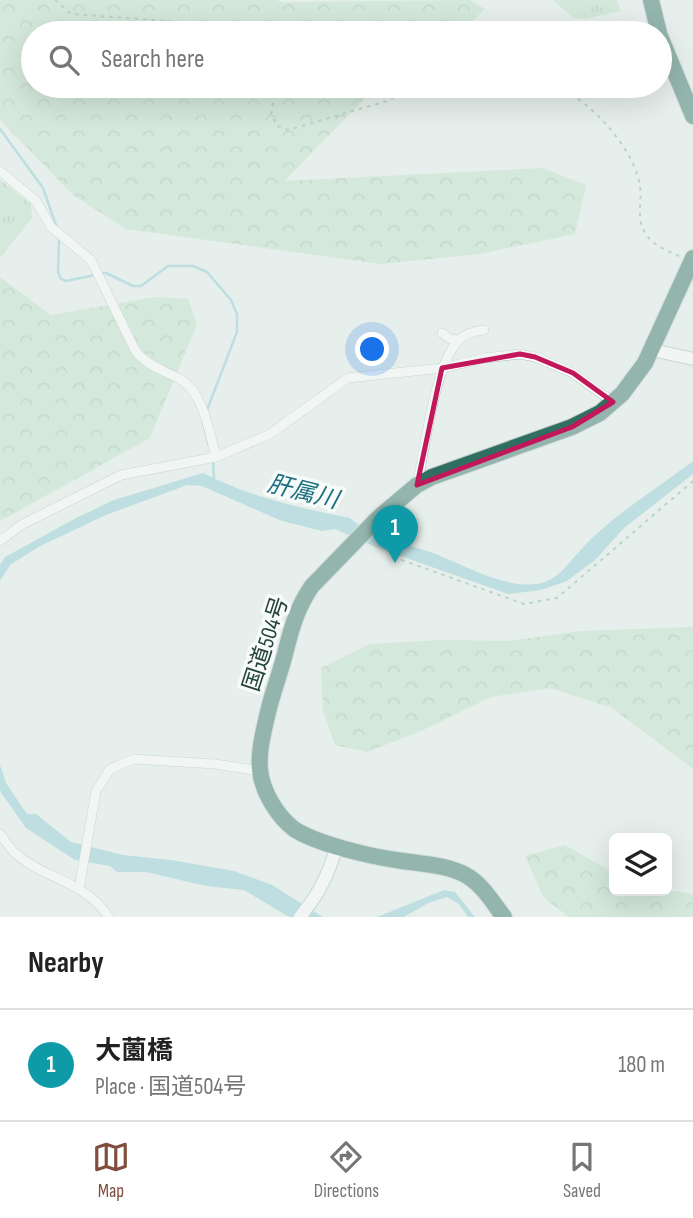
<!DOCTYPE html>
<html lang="en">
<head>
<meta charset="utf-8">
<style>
	body { margin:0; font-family:"Sofia Sans Condensed","Noto Sans JP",sans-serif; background:#f6f6f6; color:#222 }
	.controls { position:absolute; right:21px; bottom:21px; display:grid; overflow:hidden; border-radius:10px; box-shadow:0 7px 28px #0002 }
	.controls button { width:63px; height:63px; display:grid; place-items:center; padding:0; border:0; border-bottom:2px solid #e0e0e0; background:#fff; color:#222; font:35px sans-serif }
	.you { position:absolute; left:373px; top:350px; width:24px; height:24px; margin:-18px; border:5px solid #fff; border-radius:50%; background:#1a73e8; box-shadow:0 0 0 10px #1a73e833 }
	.badge { display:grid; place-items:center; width:46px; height:46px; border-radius:50%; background:#804e3d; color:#fff; font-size:23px; font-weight:700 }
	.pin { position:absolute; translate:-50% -58px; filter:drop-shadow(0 2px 4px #0008) }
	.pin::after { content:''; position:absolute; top:37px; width:24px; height:21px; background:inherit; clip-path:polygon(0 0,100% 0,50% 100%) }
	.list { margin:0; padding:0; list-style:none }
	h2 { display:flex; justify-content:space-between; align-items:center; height:91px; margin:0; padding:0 28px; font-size:30px }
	h2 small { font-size:23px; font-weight:400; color:#767676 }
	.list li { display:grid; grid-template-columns:46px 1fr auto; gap:21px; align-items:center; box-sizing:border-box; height:112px; padding:0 28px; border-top:2px solid #e0e0e0 }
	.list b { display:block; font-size:26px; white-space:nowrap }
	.list p { margin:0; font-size:23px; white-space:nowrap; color:#767676 }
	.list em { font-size:23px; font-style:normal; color:#767676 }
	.icon { flex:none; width:38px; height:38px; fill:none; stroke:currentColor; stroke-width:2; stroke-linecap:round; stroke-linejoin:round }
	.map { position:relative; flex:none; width:693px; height:917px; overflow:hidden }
	.search { position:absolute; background:#fff; box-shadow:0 7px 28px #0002; left:21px; right:21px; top:21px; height:77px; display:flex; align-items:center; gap:18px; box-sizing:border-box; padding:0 24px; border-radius:38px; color:#767676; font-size:26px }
	.sheet { height:203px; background:#fff }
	nav { display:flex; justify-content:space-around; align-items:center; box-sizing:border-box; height:98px; border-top:2px solid #e0e0e0; background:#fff; font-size:19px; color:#767676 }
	nav a { display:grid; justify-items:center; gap:4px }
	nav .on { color:#804e3d }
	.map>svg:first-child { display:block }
</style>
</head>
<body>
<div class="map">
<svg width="693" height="917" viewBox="0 0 693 917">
	<defs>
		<pattern id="forest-crowns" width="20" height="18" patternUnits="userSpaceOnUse" patternTransform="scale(1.75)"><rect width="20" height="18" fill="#bfe0c8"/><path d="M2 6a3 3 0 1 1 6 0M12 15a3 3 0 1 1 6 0" fill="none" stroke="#a4c1ad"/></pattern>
		<pattern id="park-tufts" width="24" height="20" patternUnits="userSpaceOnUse" patternTransform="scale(1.75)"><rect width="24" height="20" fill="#bfe0c8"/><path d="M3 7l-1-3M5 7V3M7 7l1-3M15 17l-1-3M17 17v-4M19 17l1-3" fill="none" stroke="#a4c1ad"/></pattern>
	</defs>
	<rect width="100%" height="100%" fill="#e6efeb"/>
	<g fill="url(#forest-crowns)">
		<polygon points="0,0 276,0 282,2 470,0 485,9 460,33 33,33 33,86 377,86 284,181 543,168 586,185 575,234 479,254 381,264 126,229 73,195 0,120"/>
		<polygon points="0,277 51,315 155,297 188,299 197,324 150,438 0,521"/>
		<polygon points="693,627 693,769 612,708 550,688 491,697 421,731 367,752 335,745 323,711 321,668 370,644 442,640 508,641 581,631"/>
		<polygon points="565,845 614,873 614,891 667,890 693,894 693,917 569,917 544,898 525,856"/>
	</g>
	<g fill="url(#park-tufts)">
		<polygon points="553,0 617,0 621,11 584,19 573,18"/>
		<polygon points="0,180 31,204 32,218 0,258"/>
	</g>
	<g fill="#8ec9d4">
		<path d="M693,461V474L624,528L595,560L567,581L541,590L508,594L378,548L335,529L322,531L282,521L202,486L187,485L106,515L40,546L10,565L0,581V565L5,557L76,518L114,500L203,473C250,497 299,508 350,518C367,535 410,545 433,553C465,565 510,593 545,582C558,578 568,564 577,554C610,516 653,492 693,461Z"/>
		<polygon points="0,765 6,783 27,814 36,814 71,842 123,855 171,860 234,871 272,885 323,917 289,917 244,890 206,886 146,872 117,872 110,866 75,860 26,828 0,791"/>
		<polygon points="444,890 455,892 475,917 468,917 459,904 447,897 428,903 404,917 377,917"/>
	</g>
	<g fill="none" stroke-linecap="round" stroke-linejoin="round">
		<g stroke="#8ec9d4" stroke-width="2.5">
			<polyline points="0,129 43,188 57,228"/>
			<polyline points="59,238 58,272 61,279 66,281 95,275"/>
			<polyline points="102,273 106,273 133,286 141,286 168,266 193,266 207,272 231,300 237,314 237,332 207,410"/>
			<polyline points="203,422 209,446"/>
			<polyline points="213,459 214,481"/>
		</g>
		<defs>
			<g id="street">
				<path d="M0,171L36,201L51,227L91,260L135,350C147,366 163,370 180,379C204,393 209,432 216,457"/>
				<polyline points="442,333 450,339 457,340"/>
				<path d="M417,485C425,448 434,371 456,343C462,335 474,331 484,330"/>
				<polyline points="0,541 21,525 121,475 216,457 270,434 348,378 442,368 485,358 520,354 535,357 573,373 613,402"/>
				<path d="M0,834C5,840 9,847 14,852C44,880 83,879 109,917"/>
				<polyline points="79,889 96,791 110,769 134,759 215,764 260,771"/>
			</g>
			<g id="secondary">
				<polyline points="652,350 693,359"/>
				<path d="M300,917C320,892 328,876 337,845"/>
			</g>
			<g id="highway">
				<polyline points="651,0 659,33"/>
				<polyline points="660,36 693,116"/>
				<path d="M504,917C493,903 484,887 469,877C448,864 420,864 396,860C369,856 317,844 294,829C277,816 262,791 260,770C258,751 264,730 268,712C273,691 281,671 286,650C292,626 298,606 312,586L378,518L417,485L432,477L572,427L600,413L622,394L645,363L693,258"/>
			</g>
		</defs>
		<use href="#street" stroke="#a8b8b2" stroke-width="10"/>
		<use href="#secondary" stroke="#a4bbb3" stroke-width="14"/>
		<use href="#highway" stroke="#c2cac8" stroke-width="18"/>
		<g stroke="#86b3a5" stroke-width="2" stroke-dasharray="3.5 5" stroke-linecap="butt">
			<polyline points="55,0 71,14 210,24 220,33"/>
			<polyline points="276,86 271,115 277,126 288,130 387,101 415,86"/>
			<path d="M556,86C591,101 634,148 640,186C642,200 637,216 643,229C650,245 666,250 681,257"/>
			<polyline points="406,511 399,559 524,604 557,598 693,481"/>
		</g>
		<use href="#street" stroke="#fff" stroke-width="9"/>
		<use href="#secondary" stroke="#fff" stroke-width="12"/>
		<use href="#highway" stroke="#2f6f62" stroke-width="16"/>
	</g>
	<path d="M0 0H693V917H0ZM520,354L535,357L573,373L613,402L572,427L417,485L442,368Z" fill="#e6efeb" fill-opacity=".55" fill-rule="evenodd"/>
	<path fill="none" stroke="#c2185b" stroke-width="5" stroke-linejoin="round" d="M520,354L535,357L573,373L613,402L572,427L417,485L442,368Z"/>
	<g text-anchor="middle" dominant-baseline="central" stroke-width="7" stroke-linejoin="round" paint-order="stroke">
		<g font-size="23" fill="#24423a" stroke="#f7fbf9">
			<text transform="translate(266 644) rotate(-72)">国道504号</text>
		</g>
		<g font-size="24" font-style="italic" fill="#1c6f80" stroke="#f7fbf9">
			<text transform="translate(303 492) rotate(14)">肝属川</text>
		</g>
	</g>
</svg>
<div class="controls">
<button><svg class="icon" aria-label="layers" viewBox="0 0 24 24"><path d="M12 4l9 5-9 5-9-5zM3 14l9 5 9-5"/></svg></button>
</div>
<div class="you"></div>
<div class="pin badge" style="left:395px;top:563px;background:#0f9aa8">1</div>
<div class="search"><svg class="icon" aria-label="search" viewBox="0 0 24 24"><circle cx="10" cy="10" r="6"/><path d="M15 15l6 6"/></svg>Search here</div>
</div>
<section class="sheet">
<h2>Nearby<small></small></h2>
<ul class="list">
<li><span class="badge" style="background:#0f9aa8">1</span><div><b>大薗橋</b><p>Place · 国道504号</p></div><em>180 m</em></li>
</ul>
</section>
<nav>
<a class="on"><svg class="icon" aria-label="map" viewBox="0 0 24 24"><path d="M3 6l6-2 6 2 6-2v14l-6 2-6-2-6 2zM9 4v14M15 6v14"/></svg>Map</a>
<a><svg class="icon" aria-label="directions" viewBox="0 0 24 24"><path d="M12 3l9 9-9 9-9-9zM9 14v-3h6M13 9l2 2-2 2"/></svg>Directions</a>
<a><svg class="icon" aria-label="saved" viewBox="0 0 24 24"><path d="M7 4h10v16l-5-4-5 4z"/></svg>Saved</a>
</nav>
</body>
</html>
